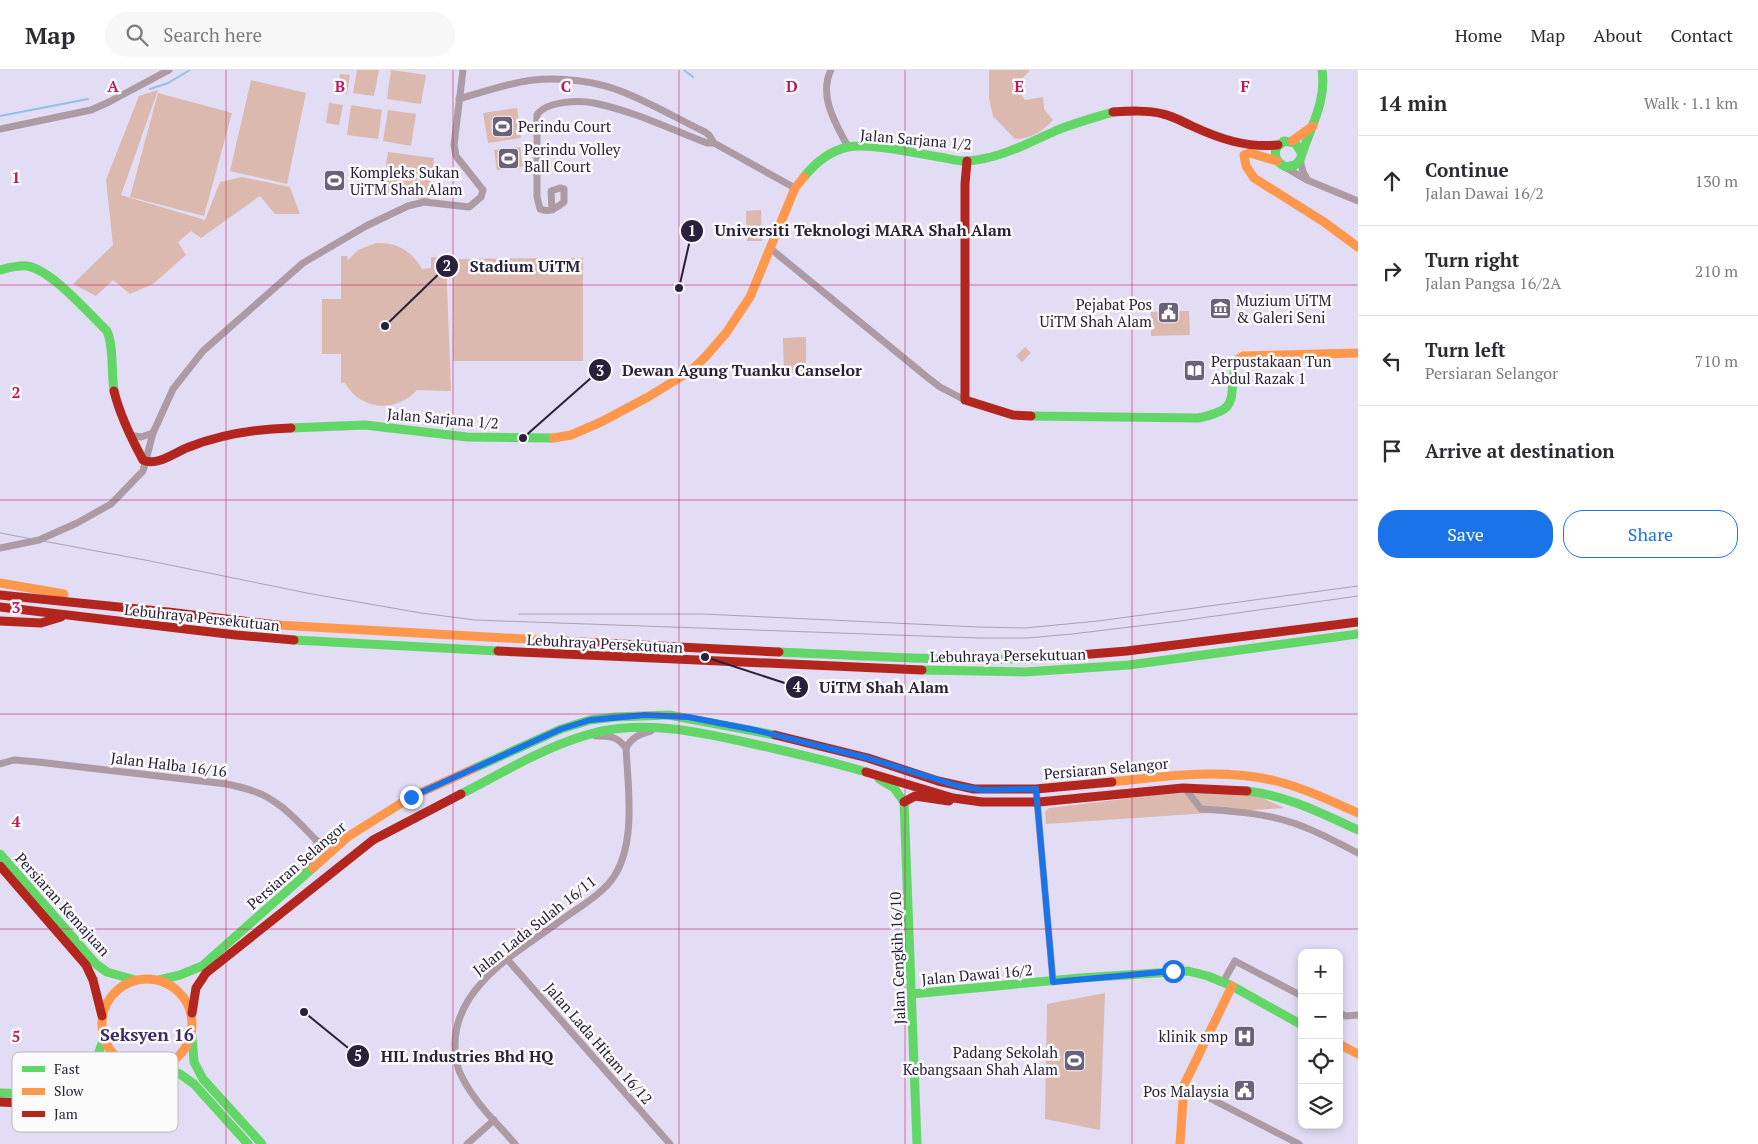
<!DOCTYPE html>
<html lang="en">
<head>
<meta charset="utf-8">
<style>
	body { margin:0; font-family:"PT Serif",serif; background:#f7f7f7; color:#2b2b33 }
	.controls { position:absolute; right:15px; bottom:15px; display:grid; overflow:hidden; border-radius:10px; box-shadow:0 2px 8px #0003 }
	.controls button { width:45px; height:45px; display:grid; place-items:center; padding:0; border:0; border-bottom:1px solid #e1e1e2; background:#fff; color:#2b2b33; font:25px sans-serif }
	.stop { position:absolute; width:15px; height:15px; margin:-11px; border:4px solid #1a73e8; border-radius:50%; background:#fff }
	.stop.end { background:#1a73e8; border-color:#fff; box-shadow:0 1px 5px #0008 }
	.list { margin:0; padding:0; list-style:none }
	h2 { display:flex; justify-content:space-between; align-items:center; height:65px; margin:0; padding:0 20px; font-size:21px }
	h2 small { font-size:16px; font-weight:400; color:#7c7c81 }
	.list li { display:grid; grid-template-columns:32px 1fr auto; gap:15px; align-items:center; box-sizing:border-box; height:90px; padding:0 20px; border-top:1px solid #e1e1e2 }
	.list b { display:block; font-size:19px; white-space:nowrap }
	.list p { margin:0; font-size:16px; white-space:nowrap; color:#7c7c81 }
	.list em { font-size:16px; font-style:normal; color:#7c7c81 }
	.actions { display:flex; gap:10px; padding:15px 20px }
	.actions a { flex:1; padding:11px 0; border:1px solid #1a73e8; border-radius:20px; text-align:center; font-size:18px; color:#1a73e8 }
	.actions .main { background:#1a73e8; color:#fff }
	.icon { flex:none; width:28px; height:28px; fill:none; stroke:currentColor; stroke-width:2; stroke-linecap:round; stroke-linejoin:round }
	.map { position:relative; flex:none; width:1358px; height:1074px; overflow:hidden }
	header { display:flex; align-items:center; gap:30px; box-sizing:border-box; height:70px; padding:0 25px; background:#fff; border-bottom:1px solid #e1e1e2 }
	header strong { font-size:24px }
	nav { display:flex; gap:28px; margin-inline-start:auto; font-size:18px }
	.search { width:350px; height:45px; background:#f7f7f7; display:flex; align-items:center; gap:12px; box-sizing:border-box; padding:0 18px; border-radius:28px; color:#7c7c81; font-size:19px }
	main { display:flex }
	aside { flex:1; background:#fff }
	.map>svg:first-child { display:block }
</style>
</head>
<body>
<header>
<strong>Map</strong>
<div class="search"><svg class="icon" aria-label="search" viewBox="0 0 24 24"><circle cx="10" cy="10" r="6"/><path d="M15 15l6 6"/></svg>Search here</div>
<nav><a>Home</a><a>Map</a><a>About</a><a>Contact</a></nav>
</header>
<main>
<div class="map">
<svg width="1358" height="1074" viewBox="0 0 1358 1074">
	<rect width="100%" height="100%" fill="#e2dcf4"/>
	<g fill="#dbb9ae">
		<polygon points="357,0 379,0 374,26 353,23"/>
		<polygon points="391,0 426,5 421,34 387,29"/>
		<path d="M989,0H1030L1022,9L1017,18L1025,30L1043,27L1044,39L1053,50C1043,61 1030,69 1015,69L993,46L989,28Z"/>
		<polygon points="340,4 350,5 347,24 338,22"/>
		<polygon points="251,10 306,23 287,114 230,101"/>
		<polygon points="158,20 121,125 205,150 220,112 242,107 290,117 300,144 275,144 260,126 201,168 191,161 178,172 186,185 153,214 130,224 113,210 96,226 73,214 113,175 106,110 139,26"/>
		<polygon points="158,23 232,43 204,146 130,127"/>
		<polygon points="329,33 343,35 339,55 326,53"/>
		<polygon points="351,35 382,40 378,69 347,65"/>
		<polygon points="517,38 521,68 488,73 483,43"/>
		<polygon points="388,40 416,44 411,76 383,71"/>
		<polygon points="520,77 523,96 497,100 494,80"/>
		<polygon points="388,82 434,88 429,130 382,123"/>
		<polygon points="761,140 762,171 747,171 746,141"/>
		<path d="M376,173C397,172 412,181 422,199L431,198V187L446,188L451,321L417,320C396,343 361,341 345,313H341V284H322V229H341V186H347L348,190L358,180Z"/>
		<polygon points="583,188 583,291 453,291 453,189"/>
		<polygon points="1189,241 1190,265 1151,266 1151,242"/>
		<polygon points="806,267 806,302 784,303 783,268"/>
		<polygon points="1025,277 1031,283 1022,292 1016,286"/>
		<polygon points="1190,721 1252,723 1284,738 1046,754 1045,742 1049,738"/>
		<polygon points="1105,923 1100,1060 1045,1049 1047,934"/>
	</g>
	<g fill="none" stroke-linecap="round" stroke-linejoin="round">
		<g stroke="#92c1e6" stroke-width="2">
			<polyline points="684,0 693,7"/>
			<polyline points="150,19 168,13 190,0"/>
			<polyline points="0,46 88,29"/>
		</g>
		<g stroke="#ac9ba4" stroke-width="7">
			<path d="M831,0C818,26 836,54 848,77"/>
			<path d="M459,29C483,22 508,13 533,10C561,7 596,11 623,22C651,33 678,49 705,62L709,65L714,73L795,118"/>
			<polyline points="0,59 91,40 109,32 169,0"/>
			<polyline points="1300,89 1303,102 1307,109"/>
			<polyline points="1283,96 1307,110 1358,131"/>
			<path d="M552,140L551,121L560,118L564,119V132C556,138 550,143 540,139L537,127V45C546,31 579,30 594,33C633,41 670,59 707,73H714"/>
			<polyline points="771,179 927,307 940,317 965,330"/>
			<polyline points="129,365 141,367 153,363"/>
			<polyline points="0,478 39,470 77,453 111,434 143,401 153,363 173,319 203,281 303,193 366,156 408,136 424,132 469,137 481,127 483,120 456,86 454,75 463,0"/>
			<path d="M596,666C610,666 617,666 626,678"/>
			<path d="M0,694L14,690L38,692L227,714C236,716 245,718 253,721C279,729 298,752 317,771L325,772L345,767"/>
			<path d="M1185,718L1201,739C1226,740 1267,744 1290,752C1314,759 1336,772 1358,783"/>
			<polyline points="1036,719 1053,912"/>
			<polyline points="304,803 315,780 317,771"/>
			<polyline points="507,889 670,1074"/>
			<polyline points="1223,912 1235,891 1302,926"/>
			<polyline points="1339,943 1346,946 1358,945"/>
			<polyline points="1184,1015 1299,1074"/>
			<polyline points="467,1074 494,1050"/>
			<path d="M515,1074C497,1053 476,1034 463,1009C457,999 455,987 455,976C454,915 520,881 563,849C581,836 604,823 615,805C636,771 628,716 626,678C632,667 640,664 651,661"/>
		</g>
		<g stroke="#63d668" stroke-width="9">
			<path d="M1301,82L1295,73L1284,71L1276,78C1274,87 1277,93 1286,97L1295,95L1300,90C1309,59 1327,33 1322,0"/>
			<path d="M804,107C815,93 830,81 848,77C870,73 915,83 939,87C948,88 959,92 969,91C1000,88 1027,74 1055,61C1074,53 1093,48 1113,42"/>
			<path d="M0,200C8,198 18,195 27,196C52,200 88,243 107,261C114,277 111,302 114,321"/>
			<path d="M1031,346L1198,348C1243,339 1227,328 1236,293"/>
			<polyline points="291,358 365,355 467,367 553,368"/>
			<polyline points="294,570 498,581"/>
			<path d="M779,582C867,586 955,592 1043,588"/>
			<polyline points="922,600 1025,602 1129,595 1358,564"/>
			<polyline points="475,698 561,659 590,650 615,647 669,645 775,665"/>
			<polyline points="879,709 894,718 904,732 917,1074"/>
			<path d="M1247,721C1286,725 1323,744 1358,760"/>
			<path d="M461,724C506,701 552,672 602,661C655,650 712,665 763,676C798,684 832,692 866,702"/>
			<polyline points="0,784 96,894 107,902 135,910"/>
			<polyline points="159,910 180,905 202,896 313,798"/>
			<polyline points="911,924 1080,908 1188,901 1208,906 1232,916 1302,955"/>
			<polyline points="192,967 194,992 203,1009 262,1074"/>
			<polyline points="163,996 180,1004 194,1014 248,1074"/>
			<polyline points="0,1023 39,1024 64,1019 87,1001 96,990 104,968"/>
		</g>
		<g stroke="#ff974d" stroke-width="9">
			<polyline points="1292,71 1313,56"/>
			<polyline points="1277,91 1250,83 1244,85 1246,96 1254,108 1324,152 1358,177"/>
			<polyline points="1236,293 1238,289 1243,286 1358,283"/>
			<polyline points="553,368 571,365 601,352 648,327 692,300 707,285 726,263 750,227 795,118 804,107"/>
			<polyline points="0,513 64,524"/>
			<polyline points="277,555 560,571"/>
			<path d="M1112,712C1164,706 1224,698 1276,711C1304,718 1331,731 1358,743"/>
			<polyline points="313,798 349,766 411,727 475,698"/>
			<circle cx="147" cy="954" r="45"/>
			<polyline points="1339,974 1358,984"/>
			<polyline points="1180,1074 1184,1015 1232,916"/>
		</g>
		<g stroke="#b3261e" stroke-width="9">
			<path d="M1113,42C1130,41 1147,40 1163,44C1173,46 1183,52 1192,56C1220,69 1247,78 1278,75"/>
			<polyline points="967,91 965,114 965,330 1013,345 1031,346"/>
			<path d="M114,321C120,346 131,368 143,390C157,397 175,382 189,377C222,364 256,359 291,358"/>
			<polyline points="0,525 168,542 277,555"/>
			<polyline points="0,537 236,565 294,570"/>
			<polyline points="0,551 41,553 61,547"/>
			<polyline points="560,571 779,582"/>
			<polyline points="498,581 922,600"/>
			<polyline points="1043,588 1127,581 1358,552"/>
			<polyline points="775,665 868,688 938,711 974,719 1036,719 1112,712"/>
			<polyline points="866,702 953,728 982,732 1039,732 1183,718 1247,721"/>
			<polyline points="904,732 915,726 949,731"/>
			<polyline points="0,796 86,895 93,910 102,946"/>
			<polyline points="192,943 196,918 206,903 373,770 461,724"/>
			<polyline points="0,1032 41,1034 60,1032 101,1006 127,995"/>
		</g>
		<g stroke="#aba0ae" stroke-width="1">
			<polyline points="0,463 150,491 312,524 421,543 475,550 979,568 1027,568 1072,564 1180,551 1358,526"/>
			<polyline points="519,544 703,544 978,557 1025,558 1098,551 1358,516"/>
		</g>
	</g>
	<g fill="none" stroke-linecap="round" stroke-linejoin="round">
		<polyline stroke="#1a73e8" stroke-width="6" points="411,727 561,659 590,650 645,645 688,647 755,660 868,688 958,716 982,720 1036,719 1053,912 1173,901"/>
	</g>
	<path fill="none" stroke="#c2185b" stroke-width="1" stroke-opacity="0.55" d="M226,0V1074M453,0V1074M679,0V1074M905,0V1074M1132,0V1074M0,215H1358M0,430H1358M0,644H1358M0,859H1358"/>
	<defs>
		<symbol id="stadium-square" viewBox="-11 -11 22 22"><rect x="-9" y="-9" width="18" height="18" rx="4" fill="#6a627c" stroke="#fbfbfb"/><path d="M0-5a6.5 5 0 1 0 0 10a6.5 5 0 1 0 0-10ZM-3.5-1.8h7v3.6h-7Z" fill="#fff"/></symbol>
		<symbol id="museum-square" viewBox="-11 -11 22 22"><rect x="-9" y="-9" width="18" height="18" rx="4" fill="#6a627c" stroke="#fbfbfb"/><path d="M0-6L6-3V-2H-6V-3ZM-5-1h2V3h-2ZM-1-1h2V3h-2ZM3-1h2V3H3ZM-6 4H6V6H-6Z" fill="#fff"/></symbol>
		<symbol id="civic-square" viewBox="-11 -11 22 22"><rect x="-9" y="-9" width="18" height="18" rx="4" fill="#6a627c" stroke="#fbfbfb"/><path d="M-.6-6.5H3V-4.5H.6V-3L4-1V1h2V6H-6V1h2V-1L-.6-3ZM-1.2 2.5V6h2.4V2.5Z" fill="#fff"/></symbol>
		<symbol id="library-square" viewBox="-11 -11 22 22"><rect x="-9" y="-9" width="18" height="18" rx="4" fill="#6a627c" stroke="#fbfbfb"/><path d="M-6-4Q-3-5.5-.7-3.5V5Q-3 3-6 4ZM6-4Q3-5.5 .7-3.5V5Q3 3 6 4Z" fill="#fff"/></symbol>
		<symbol id="hospital-square" viewBox="-11 -11 22 22"><rect x="-9" y="-9" width="18" height="18" rx="4" fill="#6a627c" stroke="#fbfbfb"/><path d="M-5-5h3v3.5h4V-5h3V5h-3V1.5h-4V5h-3Z" fill="#fff"/></symbol>
	</defs>
	<g fill-rule="evenodd">
		<use href="#stadium-square" x="490" y="44" width="25" height="25"/>
		<use href="#stadium-square" x="496" y="76" width="25" height="25"/>
		<use href="#stadium-square" x="322" y="98" width="25" height="25"/>
		<use href="#museum-square" x="1208" y="226" width="25" height="25"/>
		<use href="#civic-square" x="1156" y="230" width="25" height="25"/>
		<use href="#library-square" x="1182" y="288" width="25" height="25"/>
		<use href="#hospital-square" x="1232" y="954" width="25" height="25"/>
		<use href="#stadium-square" x="1062" y="978" width="25" height="25"/>
		<use href="#civic-square" x="1232" y="1008" width="25" height="25"/>
	</g>
	<g text-anchor="middle" dominant-baseline="central" stroke-width="5" stroke-linejoin="round" paint-order="stroke">
		<g font-size="15" fill="#29203c" stroke="#fbfbfb" text-anchor="start">
			<text x="518" y="56">Perindu Court</text>
			<text x="524" y="79">Perindu Volley<tspan x="524" dy="17">Ball Court</tspan></text>
			<text x="350" y="102">Kompleks Sukan<tspan x="350" dy="17">UiTM Shah Alam</tspan></text>
			<text x="1236" y="230">Muzium UiTM<tspan x="1236" dy="17">&amp; Galeri Seni</tspan></text>
			<text x="1152" y="234" text-anchor="end">Pejabat Pos<tspan x="1152" dy="17">UiTM Shah Alam</tspan></text>
			<text x="1211" y="291">Perpustakaan Tun<tspan x="1211" dy="17">Abdul Razak 1</tspan></text>
			<text x="1228" y="966" text-anchor="end">klinik smp</text>
			<text x="1058" y="982" text-anchor="end">Padang Sekolah<tspan x="1058" dy="17">Kebangsaan Shah Alam</tspan></text>
			<text x="1229" y="1021" text-anchor="end">Pos Malaysia</text>
		</g>
		<g font-size="15" fill="#29203c" stroke="#fbfbfb">
			<text transform="translate(916 69) rotate(5)">Jalan Sarjana 1/2</text>
			<text transform="translate(443 348) rotate(5)">Jalan Sarjana 1/2</text>
			<text transform="translate(202 547) rotate(6)">Lebuhraya Persekutuan</text>
			<text transform="translate(605 573) rotate(3)">Lebuhraya Persekutuan</text>
			<text transform="translate(1008 585) rotate(-1)">Lebuhraya Persekutuan</text>
			<text transform="translate(169 694) rotate(7)">Jalan Halba 16/16</text>
			<text transform="translate(1106 698) rotate(-5)">Persiaran Selangor</text>
			<text transform="translate(296 795) rotate(-41)">Persiaran Selangor</text>
			<text transform="translate(63 834) rotate(48)">Persiaran Kemajuan</text>
			<text transform="translate(534 855) rotate(-38)">Jalan Lada Sulah 16/11</text>
			<text transform="translate(897 888) rotate(-92)">Jalan Cengkih 16/10</text>
			<text transform="translate(977 904) rotate(-5)">Jalan Dawai 16/2</text>
			<text transform="translate(599 973) rotate(49)">Jalan Lada Hitam 16/12</text>
		</g>
		<g font-size="18" font-weight="bold" fill="#3e2a66" stroke="#fbfbfb">
			<text x="147" y="964">Seksyen 16</text>
		</g>
	</g>
	<rect x="12" y="982" width="166" height="80" rx="8" fill="#fbfbfb" stroke="#bcb9c2" stroke-width="1"/>
	<rect x="22" y="996" width="23" height="6" fill="#63d668"/>
	<rect x="22" y="1018" width="23" height="7" fill="#ff974d"/>
	<rect x="22" y="1041" width="23" height="6" fill="#b3261e"/>
	<g font-size="14" fill="#29203c">
		<text x="54" y="1004">Fast</text>
		<text x="54" y="1026">Slow</text>
		<text x="54" y="1049">Jam</text>
	</g>
	<g font-size="16" text-anchor="middle" font-weight="bold" fill="#c2185b" stroke="#fbfbfb" stroke-width="5" stroke-linejoin="round" paint-order="stroke">
		<text x="113" y="22">A</text>
		<text x="340" y="22">B</text>
		<text x="566" y="22">C</text>
		<text x="792" y="22">D</text>
		<text x="1019" y="22">E</text>
		<text x="1245" y="22">F</text>
		<text x="16" y="113">1</text>
		<text x="16" y="328">2</text>
		<text x="16" y="543">3</text>
		<text x="16" y="757">4</text>
		<text x="16" y="972">5</text>
	</g>
	<path fill="none" stroke="#29203c" stroke-width="2" d="M679 218L692 161M385 256L447 196M523 368L600 300M705 587L797 617M304 942L358 986"/>
	<g fill="#29203c" stroke="#fbfbfb" stroke-width="2">
		<circle cx="679" cy="218" r="5"/>
		<circle cx="385" cy="256" r="5"/>
		<circle cx="523" cy="368" r="5"/>
		<circle cx="705" cy="587" r="5"/>
		<circle cx="304" cy="942" r="5"/>
		<circle cx="692" cy="161" r="12"/>
		<circle cx="447" cy="196" r="12"/>
		<circle cx="600" cy="300" r="12"/>
		<circle cx="797" cy="617" r="12"/>
		<circle cx="358" cy="986" r="12"/>
	</g>
	<g font-size="15" text-anchor="middle" font-weight="bold" fill="#fff">
		<text x="692" y="166">1</text>
		<text x="447" y="201">2</text>
		<text x="600" y="306">3</text>
		<text x="797" y="622">4</text>
		<text x="358" y="991">5</text>
	</g>
	<g font-size="16" text-anchor="middle" font-weight="bold" fill="#29203c" stroke="#fbfbfb" stroke-width="5" stroke-linejoin="round" paint-order="stroke">
		<text x="863" y="166">Universiti Teknologi MARA Shah Alam</text>
		<text x="525" y="202">Stadium UiTM</text>
		<text x="742" y="306">Dewan Agung Tuanku Canselor</text>
		<text x="884" y="623">UiTM Shah Alam</text>
		<text x="467" y="992">HIL Industries Bhd HQ</text>
	</g>
</svg>
<div class="controls">
<button>+</button>
<button>−</button>
<button><svg class="icon" aria-label="locate" viewBox="0 0 24 24"><circle cx="12" cy="12" r="6"/><path d="M12 2v4M12 18v4M2 12h4M18 12h4"/></svg></button>
<button><svg class="icon" aria-label="layers" viewBox="0 0 24 24"><path d="M12 4l9 5-9 5-9-5zM3 14l9 5 9-5"/></svg></button>
</div>
<div class="stop" style="left:1173px;top:901px"></div>
<div class="stop end" style="left:411px;top:727px"></div>
</div>
<aside>
<h2>14 min<small>Walk · 1.1 km</small></h2>
<ul class="list">
<li><svg class="icon" aria-label="ahead" viewBox="0 0 24 24"><path d="M12 20V5M6 11l6-6 6 6"/></svg><div><b>Continue</b><p>Jalan Dawai 16/2</p></div><em>130 m</em></li>
<li><svg class="icon" aria-label="right" viewBox="0 0 24 24"><path d="M7 20v-9h11M14 6l5 5-5 5"/></svg><div><b>Turn right</b><p>Jalan Pangsa 16/2A</p></div><em>210 m</em></li>
<li><svg class="icon" aria-label="left" viewBox="0 0 24 24"><path d="M17 20v-9H6M10 6l-5 5 5 5"/></svg><div><b>Turn left</b><p>Persiaran Selangor</p></div><em>710 m</em></li>
<li><svg class="icon" aria-label="arrive" viewBox="0 0 24 24"><path d="M6 21V4h12l-3 4 3 4H6"/></svg><div><b>Arrive at destination</b></div></li>
</ul>
<div class="actions"><a class="main">Save</a><a>Share</a></div>
</aside>
</main>
</body>
</html>
